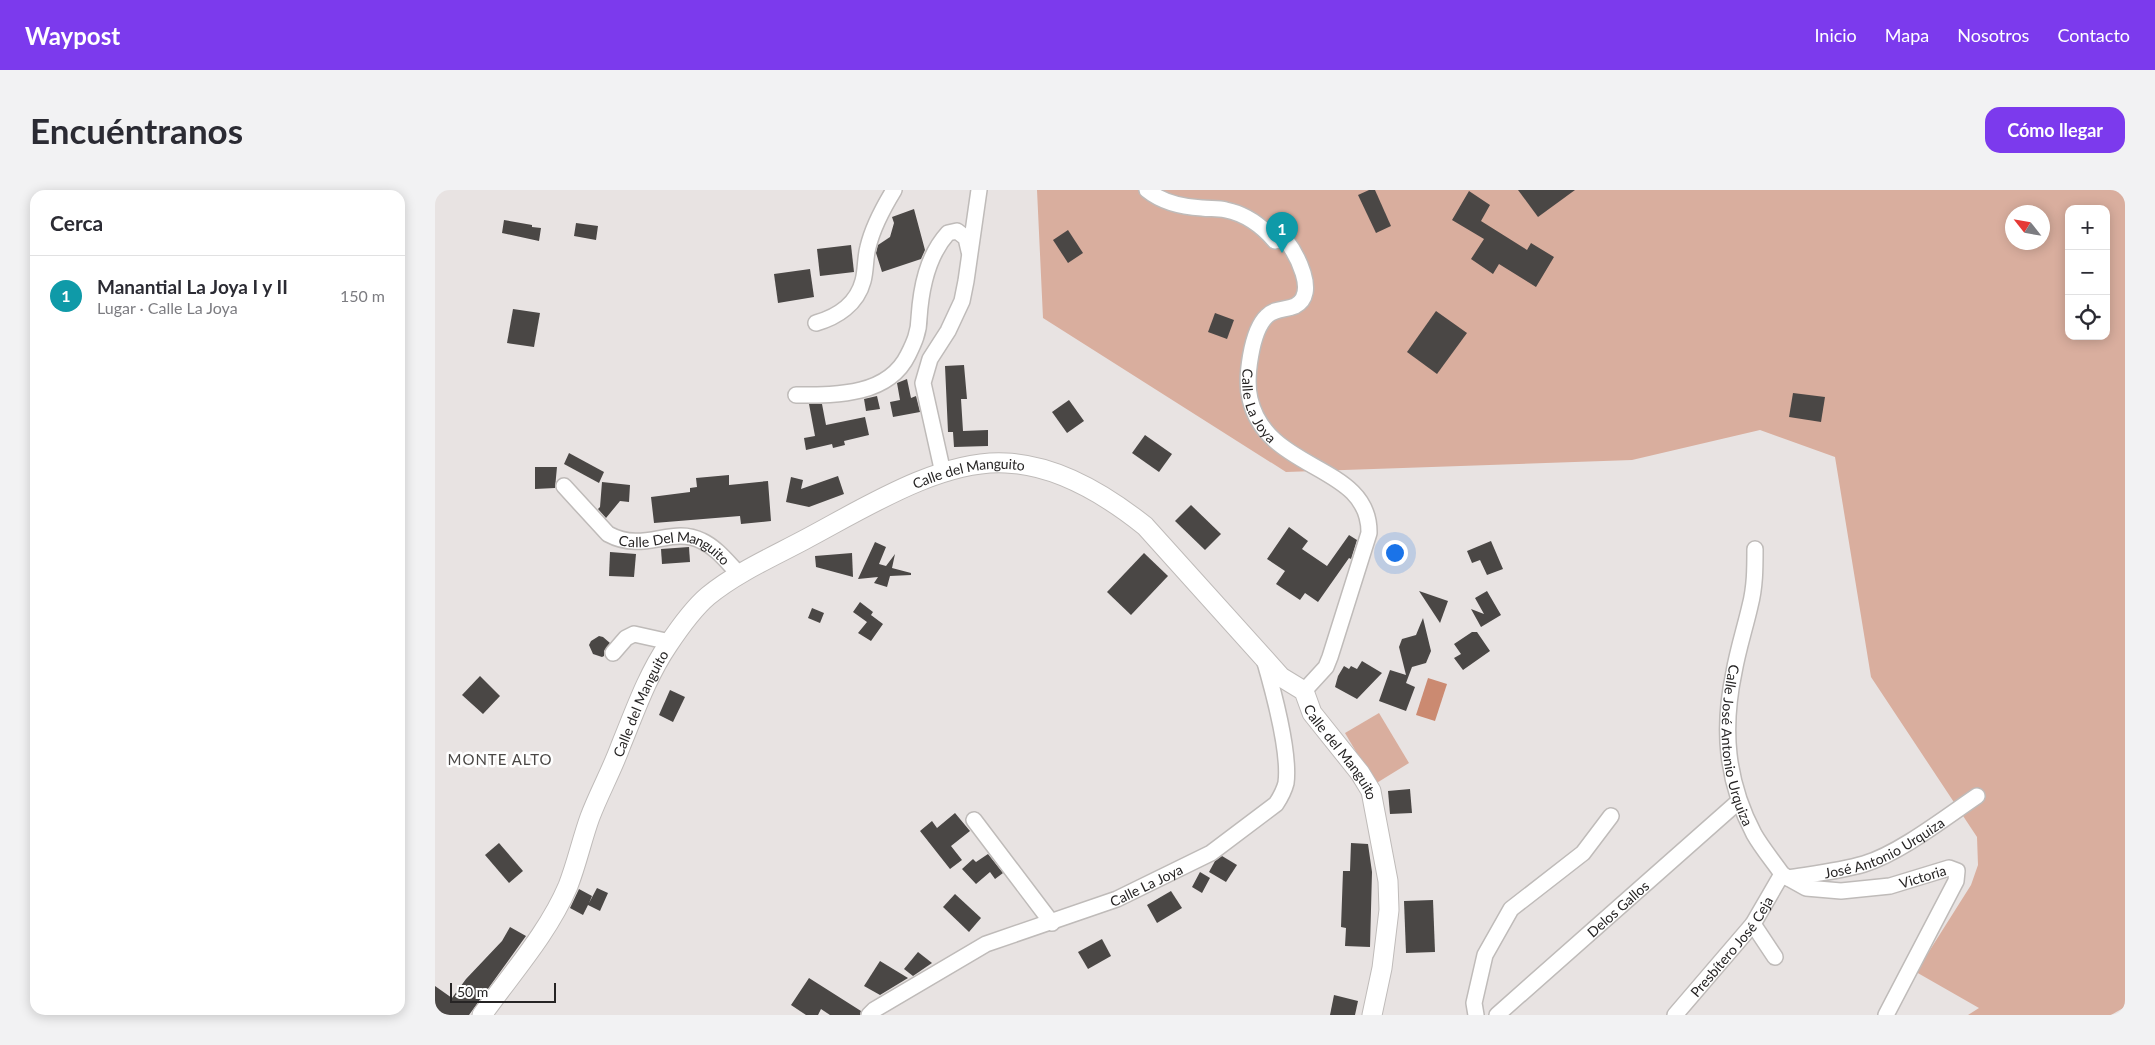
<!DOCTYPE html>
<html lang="es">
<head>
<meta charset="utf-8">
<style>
	body { margin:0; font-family:Lato,sans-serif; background:#f2f2f3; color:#2b2b33 }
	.controls { position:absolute; right:15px; top:15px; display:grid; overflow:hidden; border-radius:10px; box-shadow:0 2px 12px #0003 }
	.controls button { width:45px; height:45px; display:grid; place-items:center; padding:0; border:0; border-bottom:1px solid #e1e1e2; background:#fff; color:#2b2b33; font:25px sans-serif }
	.compass { position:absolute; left:1570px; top:15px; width:45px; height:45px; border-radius:50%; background:#fff; box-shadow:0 2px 12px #0003; rotate:301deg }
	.scale { position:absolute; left:15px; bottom:12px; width:106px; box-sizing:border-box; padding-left:5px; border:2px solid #262424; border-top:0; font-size:14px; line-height:18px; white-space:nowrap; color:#262424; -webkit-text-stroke:4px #fff; paint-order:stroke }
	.you { position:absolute; left:959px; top:362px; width:18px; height:18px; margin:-12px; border:4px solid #fff; border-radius:50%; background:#1a73e8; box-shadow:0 0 0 8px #1a73e833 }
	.badge { display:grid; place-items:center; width:32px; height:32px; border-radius:50%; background:#7c3aed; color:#fff; font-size:16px; font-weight:700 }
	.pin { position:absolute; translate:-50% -41px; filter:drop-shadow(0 1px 2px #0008) }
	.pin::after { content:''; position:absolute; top:26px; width:18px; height:15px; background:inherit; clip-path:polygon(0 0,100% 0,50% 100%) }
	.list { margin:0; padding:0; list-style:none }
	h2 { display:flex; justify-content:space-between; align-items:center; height:65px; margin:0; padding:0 20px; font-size:21px }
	h2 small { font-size:16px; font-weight:400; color:#7c7c81 }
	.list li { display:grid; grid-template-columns:32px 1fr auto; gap:15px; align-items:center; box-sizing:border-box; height:80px; padding:0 20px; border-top:1px solid #e1e1e2 }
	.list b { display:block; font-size:19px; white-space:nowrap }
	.list p { margin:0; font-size:16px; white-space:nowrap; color:#7c7c81 }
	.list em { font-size:16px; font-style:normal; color:#7c7c81 }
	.icon { flex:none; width:28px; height:28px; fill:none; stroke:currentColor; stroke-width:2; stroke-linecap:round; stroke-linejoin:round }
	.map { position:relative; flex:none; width:1690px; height:825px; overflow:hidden; border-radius:15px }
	header { display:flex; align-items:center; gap:30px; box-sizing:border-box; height:70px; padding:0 25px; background:#7c3aed; color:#fff }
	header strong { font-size:24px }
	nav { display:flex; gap:28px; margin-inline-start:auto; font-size:18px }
	.intro { display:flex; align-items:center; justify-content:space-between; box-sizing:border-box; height:120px; padding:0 30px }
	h1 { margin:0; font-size:35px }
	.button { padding:12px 22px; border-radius:15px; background:#7c3aed; color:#fff; font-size:18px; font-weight:700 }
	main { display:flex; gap:30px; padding:0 30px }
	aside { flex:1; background:#fff; border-radius:15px; box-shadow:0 2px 12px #0003 }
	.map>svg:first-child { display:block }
</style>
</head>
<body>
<header>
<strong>Waypost</strong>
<nav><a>Inicio</a><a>Mapa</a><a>Nosotros</a><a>Contacto</a></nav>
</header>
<div class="intro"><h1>Encuéntranos</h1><a class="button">Cómo llegar</a></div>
<main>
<aside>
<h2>Cerca<small></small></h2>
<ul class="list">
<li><span class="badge" style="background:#0f9aa8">1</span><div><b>Manantial La Joya I y II</b><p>Lugar · Calle La Joya</p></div><em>150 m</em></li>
</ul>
</aside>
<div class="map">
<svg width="1690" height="825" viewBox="0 0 1690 825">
	<rect width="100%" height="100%" fill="#e8e3e2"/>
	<g fill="#d9ae9e" fill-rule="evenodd">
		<path d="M602,0H1690V817L1676,825H1533L1544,818L1481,782L1536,695L1543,675L1542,647L1436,487L1400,267L1325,240L1197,270L851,282L608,128ZM1634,19H1671V146H1634ZM1578,22H1608V52H1578Z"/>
		<polygon points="944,523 974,573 940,594 910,543"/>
	</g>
	<polygon fill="#cb8a71" points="993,488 1012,494 1000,531 981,525"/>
	<g fill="#4a4745">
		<polygon points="934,0 940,0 956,36 941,43 923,5"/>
		<polygon points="1083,0 1140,0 1103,27"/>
		<polygon points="1034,1 1055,15 1046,31 1092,60 1096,53 1119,67 1101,97 1064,74 1058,84 1036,69 1049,49 1017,30"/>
		<polygon points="479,19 490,60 486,69 447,82 441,63 443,55 455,47 459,33 457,27"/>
		<polygon points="69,30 97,35 97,37 106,38 104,51 67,43"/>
		<polygon points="141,33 163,36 161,50 139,46"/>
		<polygon points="633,40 648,63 633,73 618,50"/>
		<polygon points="416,55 419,82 385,86 382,59"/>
		<polygon points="375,79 379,107 343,113 339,84"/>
		<polygon points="78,119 105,123 99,157 72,153"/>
		<polygon points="1001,121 1032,143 1002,184 972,162"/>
		<polygon points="780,123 799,130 792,149 773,142"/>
		<polygon points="529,175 532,209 526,209 528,241 553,240 553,256 519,257 518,242 513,242 510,176"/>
		<polygon points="472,189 476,208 481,206 485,222 458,227 455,212 465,210 462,193"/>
		<polygon points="1358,203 1390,207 1386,232 1354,227"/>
		<polygon points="442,206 445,219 431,221 429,209"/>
		<polygon points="634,210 649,231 632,243 617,222"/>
		<polygon points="374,214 387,214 391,235 430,227 434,245 409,251 410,255 398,258 397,254 371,260 369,248 380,246"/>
		<polygon points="710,245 737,264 724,282 697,263"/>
		<polygon points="134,263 169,282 164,293 129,274"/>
		<polygon points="100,277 122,277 120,298 100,299"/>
		<polygon points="294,285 294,295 333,291 336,331 306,334 305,326 219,333 216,307 255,302 255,298 262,297 261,288"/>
		<polygon points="403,286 409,304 374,317 351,312 356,287 368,290 366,299"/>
		<polygon points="167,292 195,295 194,312 185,311 171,328 163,319 165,317"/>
		<polygon points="756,315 786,344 770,360 740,331"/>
		<polygon points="854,337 873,351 867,359 892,376 914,345 922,350 916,369 914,368 883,412 870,403 865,410 841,394 850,381 832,369"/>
		<polygon points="1056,351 1068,379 1052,385 1045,370 1037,373 1032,361"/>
		<polygon points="440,352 451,357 444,374 451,376 460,364 457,378 476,383 476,385 455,386 452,397 439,393 443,387 423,389"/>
		<polygon points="254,357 255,372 227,374 226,359"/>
		<polygon points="175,362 201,364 199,387 174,386"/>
		<polygon points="417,363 418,387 381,377 380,366"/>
		<polygon points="709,363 733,386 696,425 672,402"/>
		<polygon points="984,401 1013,411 1005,433"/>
		<polygon points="1052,401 1066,425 1046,437 1036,419 1049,424 1040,408"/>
		<polygon points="425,412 438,422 432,431 436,425 448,434 436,451 423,443 432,432 418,422"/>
		<polygon points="377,418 389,423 385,433 373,428"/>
		<polygon points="988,428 996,461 991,473 977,477 971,493 980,497 971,521 944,511 955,480 971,485 964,457 967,449 981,445"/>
		<polygon points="1037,442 1042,442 1055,461 1028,480 1019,468 1026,464 1019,454"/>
		<polygon points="164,446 168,447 175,453 169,461 169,466 167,467 158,464 154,455 156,451"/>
		<polygon points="927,471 947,483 922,509 900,497 903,486 909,476 914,479 916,476 922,479"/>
		<polygon points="45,486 65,506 48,524 27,505"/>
		<polygon points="235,500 250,507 238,532 224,525"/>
		<polygon points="975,599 977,623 955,624 953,601"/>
		<polygon points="520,623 535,641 516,656 527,670 515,679 485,641 497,631 502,638"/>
		<polygon points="64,653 88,681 74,693 50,665"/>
		<polygon points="916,653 933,654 937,682 935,757 910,756 911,738 906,737 908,681 915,681"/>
		<polygon points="553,664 568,683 560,689 555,682 541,694 527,679 538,669 541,672"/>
		<polygon points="787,666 802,675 791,692 774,682 780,671"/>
		<polygon points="765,682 775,688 767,703 757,697"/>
		<polygon points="162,698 173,703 165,721 153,715 148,725 135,718 144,699 157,706 154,713"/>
		<polygon points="736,701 747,718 722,733 712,715"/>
		<polygon points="520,704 546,728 534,742 508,717"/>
		<polygon points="998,710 1000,762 971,763 969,711"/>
		<polygon points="75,737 91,746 34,825 0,825 0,796 17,808 31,789 67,751"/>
		<polygon points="667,749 676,766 653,779 643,762"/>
		<polygon points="483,762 497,773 478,786 469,779"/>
		<polygon points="445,771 473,788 445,805 429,796"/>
		<polygon points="374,788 426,821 425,825 395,825 386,819 383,825 371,825 356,815"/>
		<polygon points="899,805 923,811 920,825 895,825"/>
	</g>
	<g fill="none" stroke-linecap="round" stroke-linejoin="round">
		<defs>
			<g id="minor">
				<path id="s1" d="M712,0C728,13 747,17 767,18C775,19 783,18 791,20C811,24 827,36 840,51L850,49C861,63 884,104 860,116C850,120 840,118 832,126C816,141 810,189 815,209C832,283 935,273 934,343L895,467L891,477L869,501"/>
				<path d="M381,133C402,127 422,114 428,91C431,80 430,68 433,57C438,36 448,18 459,0"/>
				<path d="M361,205C401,205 453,206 473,165C479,153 484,142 484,128C486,98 492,66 513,43L522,41L531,48L534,61"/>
				<polyline points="508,283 488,193 495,169 513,141 527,111 531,91 544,0"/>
				<path id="s2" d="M129,296L173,344C210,364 236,335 267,351C282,358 293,373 305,385"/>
				<path id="s3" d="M1320,359C1320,378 1320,397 1315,416C1310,438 1303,459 1299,482C1287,539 1291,591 1319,644C1327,658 1338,671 1347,684L1353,688C1378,684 1405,681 1429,674C1465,663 1511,627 1542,606"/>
				<polyline points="178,463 191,448 199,444 235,452"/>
				<polyline points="539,630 617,733"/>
				<path id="s4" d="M1353,688L1371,698L1406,701L1455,696L1514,678L1522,681L1521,691L1451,825"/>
				<polyline points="1318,734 1340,767"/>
				<path id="s5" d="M434,825L439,820L551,754L682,709L776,663L841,614C845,608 849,601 851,593C855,563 838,500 829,469"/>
				<polyline points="1041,825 1039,813 1050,765 1076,719 1148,663 1176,626"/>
				<path id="s6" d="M1062,825L1304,611"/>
				<path id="s7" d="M1240,825L1318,734L1347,684"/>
			</g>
			<g id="major">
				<path id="s8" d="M47,825C77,783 113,743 133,696C142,673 147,649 155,627C164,603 177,580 186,555C200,521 212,486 233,455C243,440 260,417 273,406C301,383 337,367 369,350C426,320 505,269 571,273C622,275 670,304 710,336L846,487L869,501L877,523L925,583L936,601L953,691L954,720L947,778L937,825"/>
			</g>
		</defs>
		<use href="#minor" stroke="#bfbbb9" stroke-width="18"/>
		<use href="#major" stroke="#bfbbb9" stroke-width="21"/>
		<use href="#minor" stroke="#fff" stroke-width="15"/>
		<use href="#major" stroke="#fff" stroke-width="19"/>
	</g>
	<g text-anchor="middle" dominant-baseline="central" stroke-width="5" stroke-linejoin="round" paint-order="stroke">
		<g font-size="14" fill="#262424" stroke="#fff">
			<text stroke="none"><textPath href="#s1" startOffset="354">Calle La Joya</textPath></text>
			<text stroke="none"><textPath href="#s8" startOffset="772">Calle del Manguito</textPath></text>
			<text stroke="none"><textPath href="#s2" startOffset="136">Calle Del Manguito</textPath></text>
			<text stroke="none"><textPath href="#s8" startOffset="352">Calle del Manguito</textPath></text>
			<text stroke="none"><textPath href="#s3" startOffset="200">Calle José Antonio Urquiza</textPath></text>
			<text stroke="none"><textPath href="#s8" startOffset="1268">Calle del Manguito</textPath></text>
			<text stroke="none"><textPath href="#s3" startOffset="450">José Antonio Urquiza</textPath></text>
			<text stroke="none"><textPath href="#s4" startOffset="139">Victoria</textPath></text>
			<text stroke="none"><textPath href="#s5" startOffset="308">Calle La Joya</textPath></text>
			<text stroke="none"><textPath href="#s6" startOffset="161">Delos Gallos</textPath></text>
			<text stroke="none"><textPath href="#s7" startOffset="89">Presbítero José Ceja</textPath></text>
		</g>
		<g font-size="15" letter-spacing="1" fill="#4a4745" stroke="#fff">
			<text x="65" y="569">MONTE ALTO</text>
		</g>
	</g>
</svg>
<div class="controls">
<button>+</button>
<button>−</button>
<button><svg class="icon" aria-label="locate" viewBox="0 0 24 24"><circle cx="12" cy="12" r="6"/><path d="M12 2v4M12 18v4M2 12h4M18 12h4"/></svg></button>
</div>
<svg class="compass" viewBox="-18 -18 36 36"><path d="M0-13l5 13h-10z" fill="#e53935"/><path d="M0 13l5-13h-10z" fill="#7c7c81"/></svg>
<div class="scale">50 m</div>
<div class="you"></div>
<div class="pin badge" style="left:847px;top:63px;background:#0f9aa8">1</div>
</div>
</main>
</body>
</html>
